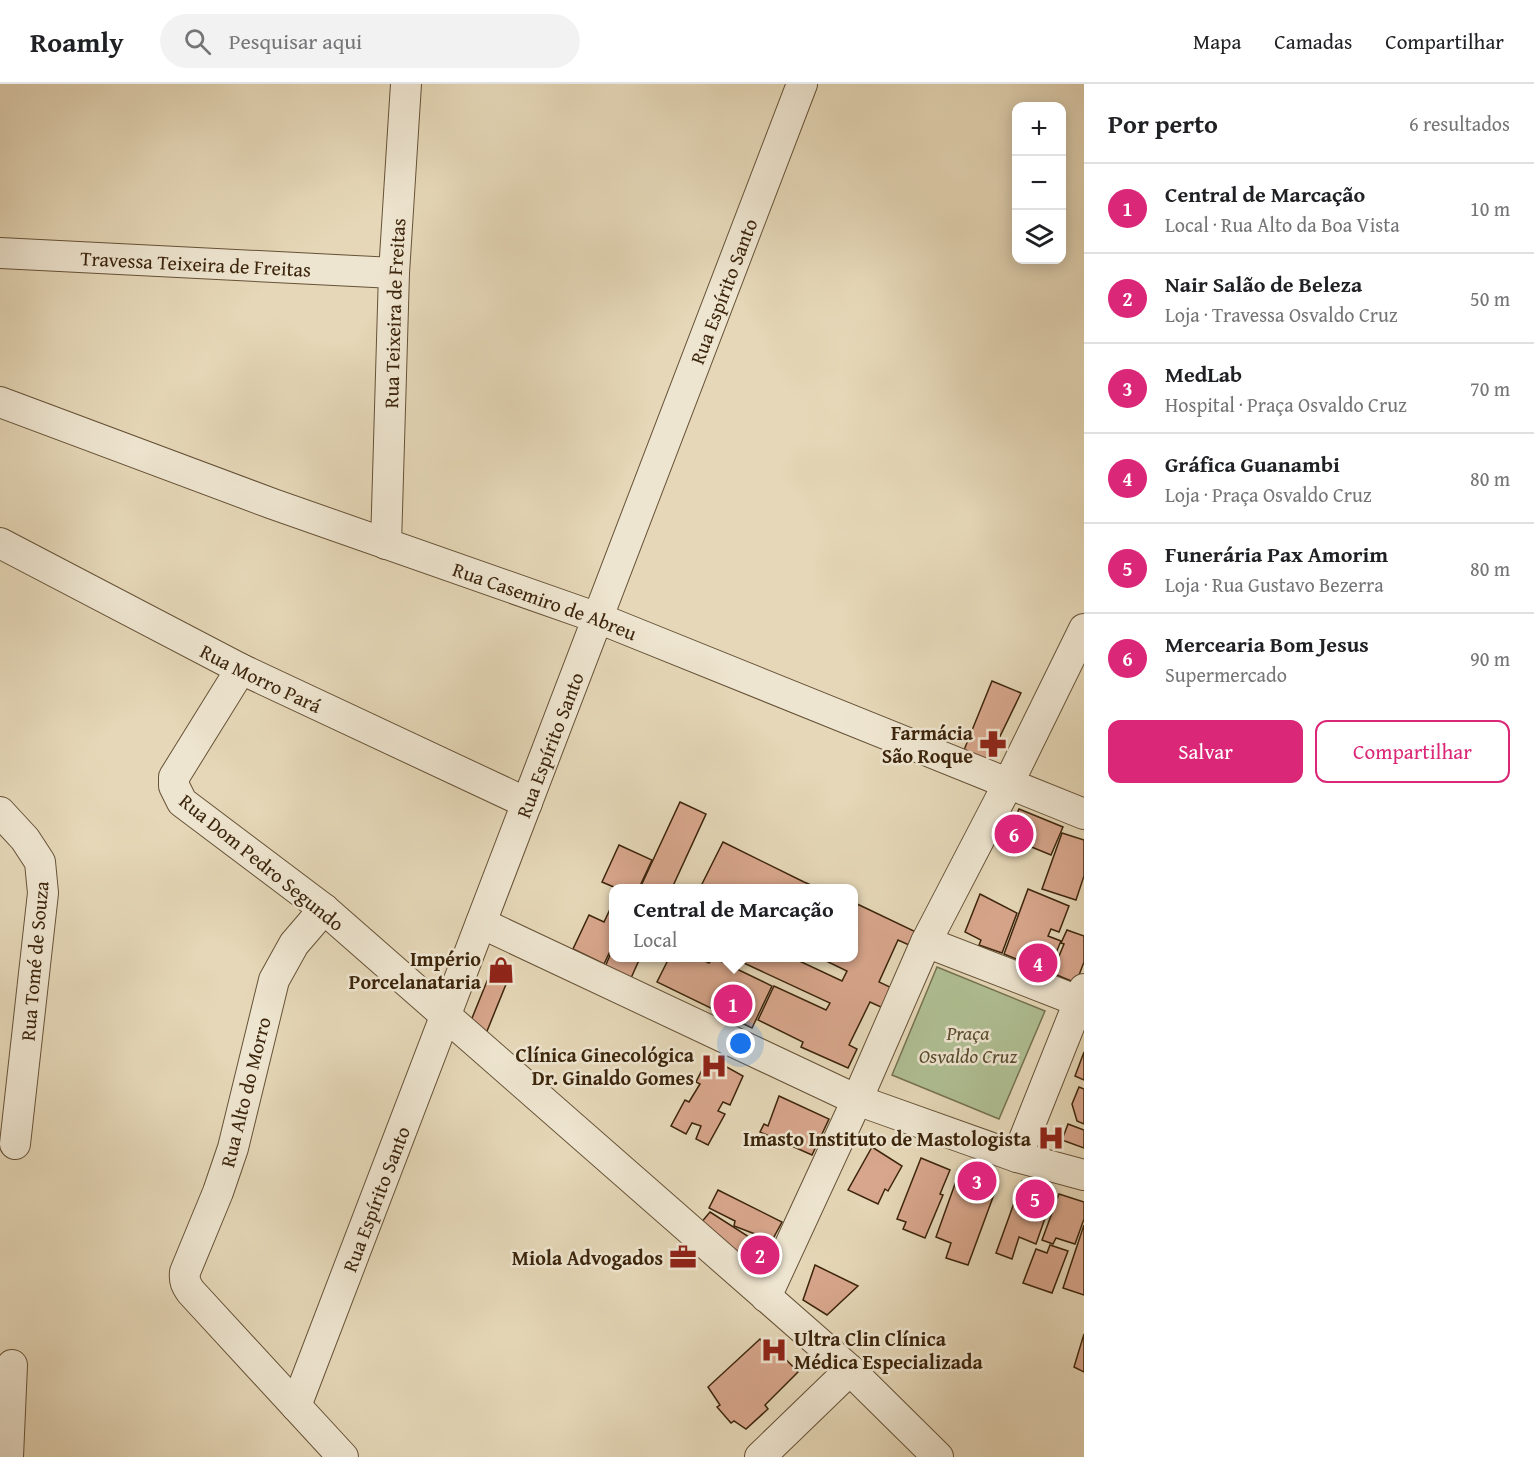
<!DOCTYPE html>
<html lang="pt">
<head>
<meta charset="utf-8">
<style>
	body { margin:0; font-family:"Gentium Book Plus",serif; background:#f2f2f2; color:#202124 }
	.controls { position:absolute; right:18px; top:18px; display:grid; overflow:hidden; border-radius:12px; box-shadow:0 3px 15px #0003 }
	.controls button { width:54px; height:54px; display:grid; place-items:center; padding:0; border:0; border-bottom:2px solid #e0e0e0; background:#fff; color:#202124; font:30px sans-serif }
	.you { position:absolute; left:741px; top:960px; width:21px; height:21px; margin:-15px; border:4px solid #fff; border-radius:50%; background:#1a73e8; box-shadow:0 0 0 9px #1a73e833 }
	.badge { display:grid; place-items:center; width:39px; height:39px; border-radius:50%; background:#db2777; color:#fff; font-size:20px; font-weight:700 }
	.pin { position:absolute; translate:-50% -50%; border:3px solid #fff; box-shadow:0 2px 6px #0006 }
	.popup { position:absolute; left:609px; top:800px; width:249px; height:78px; box-sizing:border-box; display:grid; place-content:center; border-radius:12px; background:#fff; filter:drop-shadow(0 2px 4px #0005); font-size:20px; white-space:nowrap; color:#757577 }
	.popup b { font-size:22px; color:#202124 }
	.popup::after { content:''; position:absolute; left:50%; top:100%; margin-left:-12px; border:12px solid transparent; border-top-color:#fff }
	.list { margin:0; padding:0; list-style:none }
	h2 { display:flex; justify-content:space-between; align-items:center; height:78px; margin:0; padding:0 24px; font-size:26px }
	h2 small { font-size:20px; font-weight:400; color:#757577 }
	.list li { display:grid; grid-template-columns:39px 1fr auto; gap:18px; align-items:center; box-sizing:border-box; height:90px; padding:0 24px; border-top:2px solid #e0e0e0 }
	.list b { display:block; font-size:22px; white-space:nowrap }
	.list p { margin:0; font-size:20px; white-space:nowrap; color:#757577 }
	.list em { font-size:20px; font-style:normal; color:#757577 }
	.actions { display:flex; gap:12px; padding:18px 24px }
	.actions a { flex:1; padding:14px 0; border:2px solid #db2777; border-radius:12px; text-align:center; font-size:21px; color:#db2777 }
	.actions .main { background:#db2777; color:#fff }
	.icon { flex:none; width:33px; height:33px; fill:none; stroke:currentColor; stroke-width:2; stroke-linecap:round; stroke-linejoin:round }
	.map { position:relative; flex:none; width:1084px; height:1373px; overflow:hidden }
	header { display:flex; align-items:center; gap:36px; box-sizing:border-box; height:84px; padding:0 30px; background:#fff; border-bottom:2px solid #e0e0e0 }
	header strong { font-size:28px }
	nav { display:flex; gap:33px; margin-inline-start:auto; font-size:21px }
	.search { width:420px; height:54px; background:#f2f2f2; display:flex; align-items:center; gap:15px; box-sizing:border-box; padding:0 21px; border-radius:33px; color:#757577; font-size:22px }
	main { display:flex }
	aside { flex:1; background:#fff }
	.map>svg:first-child { display:block }
</style>
</head>
<body>
<header>
<strong>Roamly</strong>
<div class="search"><svg class="icon" aria-label="search" viewBox="0 0 24 24"><circle cx="10" cy="10" r="6"/><path d="M15 15l6 6"/></svg>Pesquisar aqui</div>
<nav><a>Mapa</a><a>Camadas</a><a>Compartilhar</a></nav>
</header>
<main>
<div class="map">
<svg width="1084" height="1373" viewBox="0 0 1084 1373">
	<rect width="100%" height="100%" fill="#e5d7b7"/>
	<filter id="stains"><feTurbulence type="fractalNoise" baseFrequency=".00333" numOctaves="4"/><feColorMatrix values="0 0 0 0 .2 0 0 0 0 .09 0 0 0 0 .02 0 0 0 .5 -.17"/></filter>
	<radialGradient id="worn" r=".72"><stop offset=".6" stop-color="#630" stop-opacity="0"/><stop offset="1" stop-color="#630" stop-opacity=".3"/></radialGradient>
	<polygon fill="#afbf93" stroke="#767250" stroke-width="1.5" points="937,883 1045,927 999,1035 892,991"/>
	<g fill="#d8a68c" stroke="#3c250c" stroke-width="1.5">
		<polygon points="992,597 1021,609 988,677 964,666"/>
		<polygon points="680,718 706,730 672,804 640,804"/>
		<polygon points="1019,725 1063,743 1051,771 1007,753"/>
		<polygon points="1062,749 1084,756 1084,792 1076,816 1042,805"/>
		<polygon points="723,758 804,798 818,804 700,804"/>
		<polygon points="619,761 652,776 639,804 616,804 602,798"/>
		<polygon points="1028,805 1069,822 1059,848 1051,845 1048,852 1061,857 1048,888 1004,870"/>
		<polygon points="980,810 1017,829 1002,869 979,861 981,856 965,848"/>
		<polygon points="853,818 916,848 909,861 898,856 879,898 892,904 883,924 870,918 849,961 857,965 848,984 801,963 803,958 758,936 774,902 826,926 830,919 733,874 793,874 842,897 847,887 820,874 853,874"/>
		<polygon points="613,819 613,861 604,880 573,865 589,831 604,838"/>
		<polygon points="1067,846 1084,852 1084,878 1076,899 1052,889 1064,860 1061,859"/>
		<polygon points="613,864 613,874 640,874 631,894 605,883"/>
		<polygon points="669,874 698,874 709,879 714,874 772,902 752,944 657,898"/>
		<polygon points="494,880 511,888 483,957 468,944"/>
		<polygon points="1084,968 1084,996 1075,992"/>
		<polygon points="707,976 720,983 725,982 743,992 730,1021 723,1018 718,1027 725,1030 708,1061 696,1055 701,1042 692,1039 686,1050 671,1042 685,1016 689,1018 700,1000 696,998"/>
		<polygon points="1079,1003 1084,1005 1084,1040 1077,1037 1072,1020"/>
		<polygon points="779,1012 829,1035 812,1071 760,1048 764,1040 768,1042"/>
		<polygon points="1068,1040 1084,1046 1084,1064 1062,1056"/>
		<polygon points="872,1063 902,1082 888,1107 885,1105 878,1120 848,1106"/>
		<polygon points="921,1074 950,1086 940,1110 943,1111 925,1154 903,1145 906,1138 897,1135"/>
		<polygon points="960,1086 972,1090 970,1095 996,1105 968,1181 946,1174 951,1159 936,1153"/>
		<polygon points="1022,1097 1037,1102 1034,1108 1052,1114 1036,1160 1019,1153 1012,1175 996,1169"/>
		<polygon points="718,1106 782,1138 769,1162 753,1154 755,1150 734,1142 735,1137 709,1124"/>
		<polygon points="1059,1110 1084,1118 1084,1135 1075,1160 1056,1154 1053,1160 1042,1156"/>
		<polygon points="710,1128 766,1164 753,1194 695,1146"/>
		<polygon points="1084,1141 1084,1211 1063,1204"/>
		<polygon points="1050,1161 1068,1167 1052,1209 1023,1199 1036,1165 1047,1169"/>
		<polygon points="815,1181 858,1202 827,1231 803,1216"/>
		<polygon points="1084,1250 1084,1288 1074,1283"/>
		<polygon points="760,1255 770,1266 774,1263 798,1288 765,1321 768,1325 746,1345 734,1337 731,1339 717,1323 720,1321 708,1303"/>
	</g>
	<g fill="none" stroke-linecap="round" stroke-linejoin="round">
		<defs>
			<g id="minor">
				<path id="s1" d="M0,169L394,189"/>
				<path id="s2" d="M0,318L273,420L598,534L1084,730"/>
				<path id="s3" d="M0,459L241,585L527,719"/>
				<path id="s4" d="M386,460L394,189L406,0"/>
				<polyline points="241,585 174,693 174,702 182,718 324,825 850,1286 938,1373"/>
				<polyline points="0,728 25,755 40,778 43,809 15,1060"/>
				<path d="M324,825L294,860L274,896L233,1064L218,1108L185,1188C184,1197 186,1201 191,1208L343,1373"/>
				<polyline points="481,839 857,1016 1017,1073 1084,1091"/>
				<polyline points="926,858 1078,917"/>
				<polyline points="1017,1073 1084,905"/>
				<polyline points="766,1213 857,1016 926,858 1008,700 1084,545"/>
				<path id="s5" d="M296,1322L802,0"/>
				<polyline points="8,1373 12,1281"/>
				<polyline points="760,1373 850,1286"/>
			</g>
		</defs>
		<use href="#minor" stroke="#665237" stroke-width="32"/>
		<use href="#minor" stroke="#eee5d0" stroke-width="30"/>
	</g>
	<defs>
		<symbol id="pharmacy-bare" viewBox="-9 -9 18 18"><path d="M-2-6h4v4h4v4h-4v4h-4v-4h-4v-4h4Z" fill="#8f2418" stroke="#eee5d0" stroke-width="2.5" paint-order="stroke"/></symbol>
		<symbol id="shop-bare" viewBox="-9 -9 18 18"><path d="M-5-2.5h2.3a2.7 3.5 0 0 1 5.4 0H5L5.5 6h-11ZM-1.5-2.5h3a1.5 2.3 0 0 0-3 0Z" fill="#8f2418" stroke="#eee5d0" stroke-width="2.5" paint-order="stroke"/></symbol>
		<symbol id="hospital-bare" viewBox="-9 -9 18 18"><path d="M-5-5h3v3.5h4V-5h3V5h-3V1.5h-4V5h-3Z" fill="#8f2418" stroke="#eee5d0" stroke-width="2.5" paint-order="stroke"/></symbol>
		<symbol id="office-bare" viewBox="-9 -9 18 18"><path d="M-6-3h4V-5.5h4V-3h4V5H-6ZM-1-4.5V-3h2v-1.5ZM-6 0V1H6V0Z" fill="#8f2418" stroke="#eee5d0" stroke-width="2.5" paint-order="stroke"/></symbol>
	</defs>
	<g fill-rule="evenodd">
		<use href="#pharmacy-bare" x="974" y="641" width="38" height="38"/>
		<use href="#shop-bare" x="482" y="867" width="38" height="38"/>
		<use href="#hospital-bare" x="695" y="963" width="38" height="38"/>
		<use href="#hospital-bare" x="1032" y="1035" width="38" height="38"/>
		<use href="#office-bare" x="664" y="1154" width="38" height="38"/>
		<use href="#hospital-bare" x="755" y="1247" width="38" height="38"/>
	</g>
	<g text-anchor="middle" dominant-baseline="central" stroke-width="5" stroke-linejoin="round" paint-order="stroke">
		<g font-size="20" fill="#3c250c" stroke="#eee5d0">
			<text stroke="none"><textPath href="#s1" startOffset="196">Travessa Teixeira de Freitas</textPath></text>
			<text stroke="none"><textPath href="#s5" startOffset="1194">Rua Espírito Santo</textPath></text>
			<text stroke="none"><textPath href="#s4" startOffset="231">Rua Teixeira de Freitas</textPath></text>
			<text stroke="none"><textPath href="#s2" startOffset="580">Rua Casemiro de Abreu</textPath></text>
			<text stroke="none"><textPath href="#s3" startOffset="294">Rua Morro Pará</textPath></text>
			<text stroke="none"><textPath href="#s5" startOffset="708">Rua Espírito Santo</textPath></text>
			<text transform="translate(262 778) rotate(39)">Rua Dom Pedro Segundo</text>
			<text transform="translate(34 877) rotate(-85)">Rua Tomé de Souza</text>
			<text transform="translate(245 1008) rotate(-76)">Rua Alto do Morro</text>
			<text stroke="none"><textPath href="#s5" startOffset="222">Rua Espírito Santo</textPath></text>
		</g>
		<g font-size="20" font-weight="bold" fill="#3c250c" stroke="#eee5d0" text-anchor="end">
			<text x="973" y="648">Farmácia<tspan x="973" dy="23">São Roque</tspan></text>
			<text x="481" y="874">Império<tspan x="481" dy="23">Porcelanataria</tspan></text>
			<text x="694" y="970">Clínica Ginecológica<tspan x="694" dy="23">Dr. Ginaldo Gomes</tspan></text>
			<text x="1031" y="1054">Imasto Instituto de Mastologista</text>
			<text x="663" y="1173">Miola Advogados</text>
			<text x="794" y="1254" text-anchor="start">Ultra Clin Clínica<tspan x="794" dy="23">Médica Especializada</tspan></text>
		</g>
		<g font-size="20" font-style="italic" fill="#594c2e" stroke="#eee5d0">
			<text x="968" y="948">Praça<tspan x="968" dy="23">Osvaldo Cruz</tspan></text>
		</g>
	</g>
	<rect width="100%" height="100%" filter="url(#stains)"/>
	<rect width="100%" height="100%" fill="url(#worn)"/>
</svg>
<div class="controls">
<button>+</button>
<button>−</button>
<button><svg class="icon" aria-label="layers" viewBox="0 0 24 24"><path d="M12 4l9 5-9 5-9-5zM3 14l9 5 9-5"/></svg></button>
</div>
<div class="you"></div>
<div class="pin badge" style="left:733px;top:920px">1</div>
<div class="popup"><b>Central de Marcação</b>Local</div>
<div class="pin badge" style="left:760px;top:1171px">2</div>
<div class="pin badge" style="left:977px;top:1097px">3</div>
<div class="pin badge" style="left:1038px;top:879px">4</div>
<div class="pin badge" style="left:1035px;top:1115px">5</div>
<div class="pin badge" style="left:1014px;top:750px">6</div>
</div>
<aside>
<h2>Por perto<small>6 resultados</small></h2>
<ul class="list">
<li><span class="badge">1</span><div><b>Central de Marcação</b><p>Local · Rua Alto da Boa Vista</p></div><em>10 m</em></li>
<li><span class="badge">2</span><div><b>Nair Salão de Beleza</b><p>Loja · Travessa Osvaldo Cruz</p></div><em>50 m</em></li>
<li><span class="badge">3</span><div><b>MedLab</b><p>Hospital · Praça Osvaldo Cruz</p></div><em>70 m</em></li>
<li><span class="badge">4</span><div><b>Gráfica Guanambi</b><p>Loja · Praça Osvaldo Cruz</p></div><em>80 m</em></li>
<li><span class="badge">5</span><div><b>Funerária Pax Amorim</b><p>Loja · Rua Gustavo Bezerra</p></div><em>80 m</em></li>
<li><span class="badge">6</span><div><b>Mercearia Bom Jesus</b><p>Supermercado</p></div><em>90 m</em></li>
</ul>
<div class="actions"><a class="main">Salvar</a><a>Compartilhar</a></div>
</aside>
</main>
</body>
</html>
